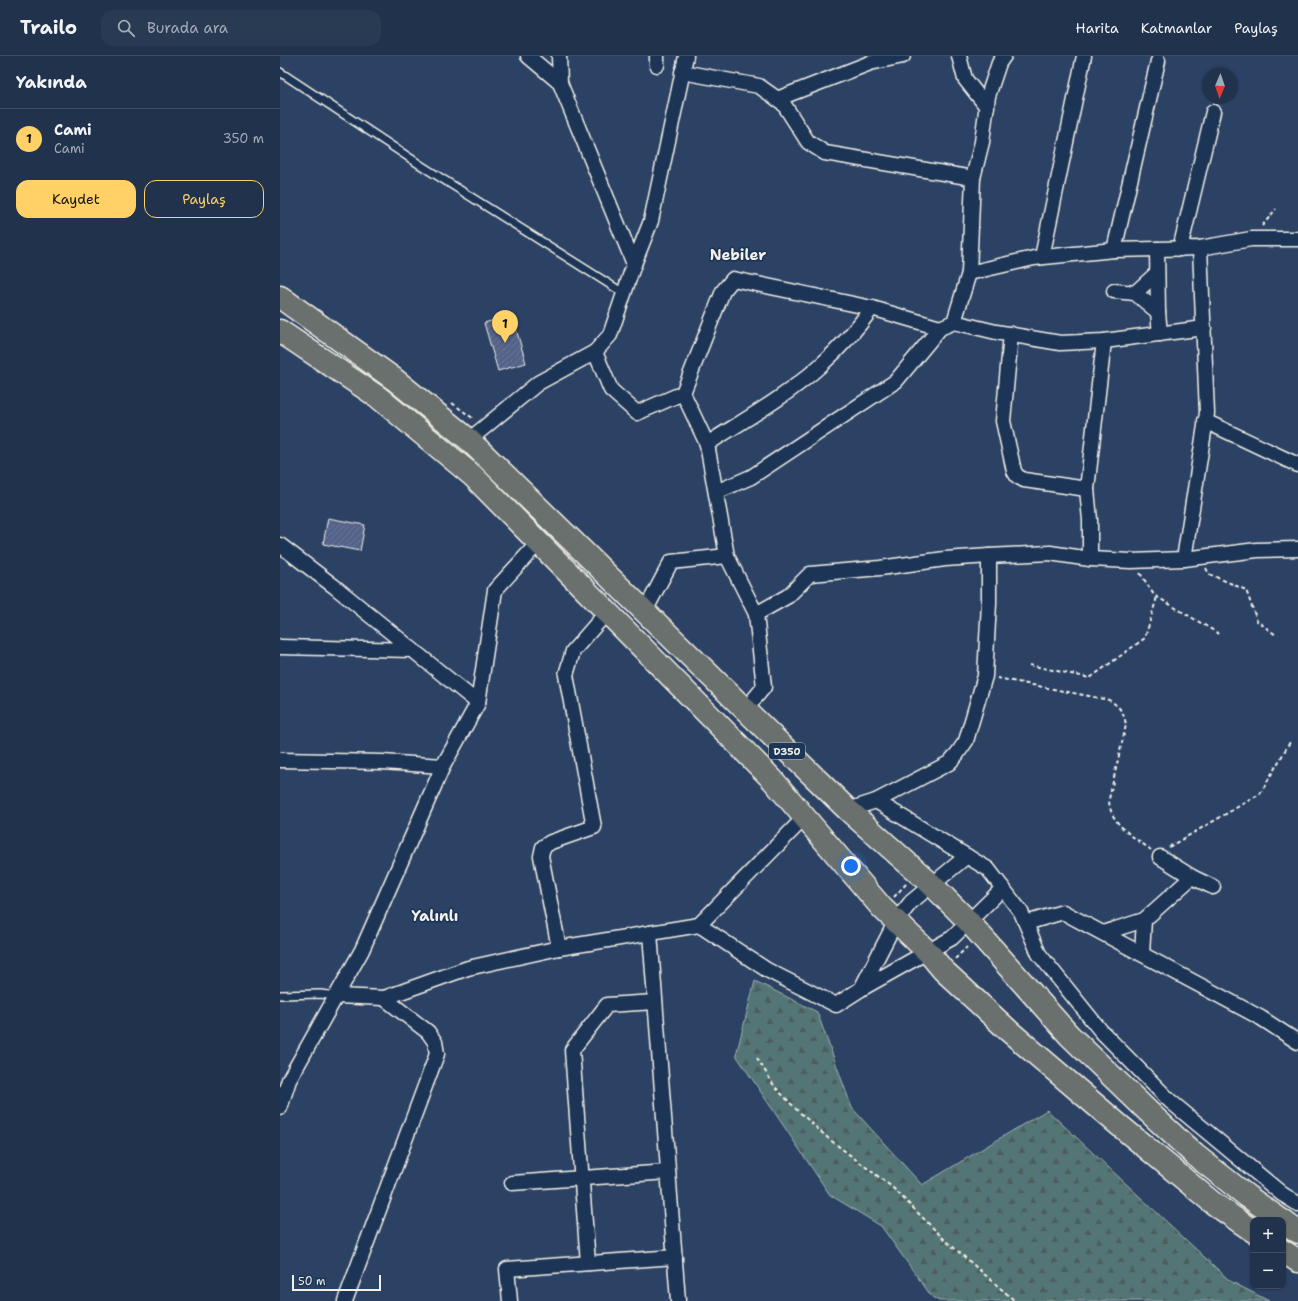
<!DOCTYPE html>
<html lang="tr">
<head>
<meta charset="utf-8">
<style>
	body { margin:0; font-family:"Shantell Sans",sans-serif; background:#293a53; color:#f1f3f6 }
	.controls { position:absolute; right:12px; bottom:12px; display:grid; overflow:hidden; border-radius:8px; box-shadow:0 1px 3px #0004 }
	.controls button { width:36px; height:36px; display:grid; place-items:center; padding:0; border:0; border-bottom:1px solid #3e4d64; background:#21324c; color:#f1f3f6; font:20px sans-serif }
	.compass { position:absolute; left:922px; top:12px; width:36px; height:36px; border-radius:50%; background:#21324c; box-shadow:0 1px 3px #0004; rotate:182deg }
	.scale { position:absolute; left:12px; bottom:10px; width:89px; box-sizing:border-box; padding-left:4px; border:2px solid #f4f1e8; border-top:0; font-size:11px; line-height:14px; white-space:nowrap; color:#f4f1e8; -webkit-text-stroke:3px #1d3557; paint-order:stroke }
	.you { position:absolute; left:571px; top:810px; width:14px; height:14px; margin:-10px; border:3px solid #fff; border-radius:50%; background:#1a73e8; box-shadow:0 0 0 6px #1a73e833 }
	.badge { display:grid; place-items:center; width:26px; height:26px; border-radius:50%; background:#ffd166; color:#111; font-size:13px; font-weight:700 }
	.pin { position:absolute; translate:-50% -33px; filter:drop-shadow(0 1px 2px #0008) }
	.pin::after { content:''; position:absolute; top:21px; width:14px; height:12px; background:inherit; clip-path:polygon(0 0,100% 0,50% 100%) }
	.list { margin:0; padding:0; list-style:none }
	h2 { display:flex; justify-content:space-between; align-items:center; height:52px; margin:0; padding:0 16px; font-size:17px }
	h2 small { font-size:13px; font-weight:400; color:#a2aab5 }
	.list li { display:grid; grid-template-columns:26px 1fr auto; gap:12px; align-items:center; box-sizing:border-box; height:60px; padding:0 16px; border-top:1px solid #3e4d64 }
	.list b { display:block; font-size:15px; white-space:nowrap }
	.list p { margin:0; font-size:13px; white-space:nowrap; color:#a2aab5 }
	.list em { font-size:13px; font-style:normal; color:#a2aab5 }
	.actions { display:flex; gap:8px; padding:12px 16px }
	.actions a { flex:1; padding:9px 0; border:1px solid #ffd166; border-radius:12px; text-align:center; font-size:14px; color:#ffd166 }
	.actions .main { background:#ffd166; color:#111 }
	.icon { flex:none; width:22px; height:22px; fill:none; stroke:currentColor; stroke-width:2; stroke-linecap:round; stroke-linejoin:round }
	.map { position:relative; flex:none; width:1018px; height:1245px; overflow:hidden }
	header { display:flex; align-items:center; gap:24px; box-sizing:border-box; height:56px; padding:0 20px; background:#21324c; border-bottom:1px solid #3e4d64 }
	header strong { font-size:19px }
	nav { display:flex; gap:22px; margin-inline-start:auto; font-size:14px }
	.search { width:280px; height:36px; background:#293a53; display:flex; align-items:center; gap:10px; box-sizing:border-box; padding:0 14px; border-radius:12px; color:#a2aab5; font-size:15px }
	main { display:flex }
	aside { flex:1; background:#21324c }
	.map>svg:first-child { display:block }
</style>
</head>
<body>
<header>
<strong>Trailo</strong>
<div class="search"><svg class="icon" aria-label="search" viewBox="0 0 24 24"><circle cx="10" cy="10" r="6"/><path d="M15 15l6 6"/></svg>Burada ara</div>
<nav><a>Harita</a><a>Katmanlar</a><a>Paylaş</a></nav>
</header>
<main>
<aside>
<h2>Yakında<small></small></h2>
<ul class="list">
<li><span class="badge">1</span><div><b>Cami</b><p>Cami</p></div><em>350 m</em></li>
</ul>
<div class="actions"><a class="main">Kaydet</a><a>Paylaş</a></div>
</aside>
<div class="map">
<svg width="1018" height="1245" viewBox="0 0 1018 1245">
	<defs>
		<pattern id="forest-firs" width="22" height="20" patternUnits="userSpaceOnUse"><rect width="22" height="20" fill="#527575"/><path d="M5 1l3.5 6h-7zM16 11l3.5 6h-7z" fill="#4d5c5b"/></pattern>
		<pattern id="building-hatch" width="6" height="6" patternUnits="userSpaceOnUse"><rect width="6" height="6" fill="#536288"/><path d="M-1 1l2-2M0 6l6-6M5 7l2-2" fill="none" stroke="#6c7999"/></pattern>
	</defs>
	<rect width="100%" height="100%" fill="#2c4265"/>
	<filter id="ink" filterUnits="userSpaceOnUse"><feTurbulence type="fractalNoise" baseFrequency=".025" numOctaves="2"/><feDisplacementMap in="SourceGraphic" scale="8" xChannelSelector="R" yChannelSelector="G"/><feConvolveMatrix kernelMatrix="1 2 1 2 8 2 1 2 1" color-interpolation-filters="sRGB"/></filter>
	<g filter="url(#ink)">
		<polygon fill="url(#forest-firs)" stroke="#a3b3ae" points="475,925 537,956 572,1052 642,1129 767,1054 950,1225 989,1245 659,1245 652,1241 601,1170 550,1139 456,999"/>
		<g fill="url(#building-hatch)" stroke="#f4f1e8">
			<polygon points="232,259 246,307 218,315 204,267"/>
			<polygon points="48,462 85,469 80,495 43,488"/>
		</g>
		<g fill="none" stroke-linecap="round" stroke-linejoin="round">
			<defs>
				<g id="lane">
					<polyline points="0,16 142,110 345,238"/>
					<polyline points="0,939 40,938 57,940"/>
				</g>
				<g id="street">
					<polyline points="248,0 280,27 354,208"/>
					<polyline points="279,0 280,27"/>
					<polyline points="377,0 377,9"/>
					<polyline points="406,0 371,165 354,208 330,279 315,296 331,334 357,357 403,337 427,388 447,500 476,558"/>
					<polyline points="679,0 685,23 707,51"/>
					<polyline points="402,16 479,30 503,47 528,86 545,97 693,122"/>
					<polyline points="497,43 590,7 623,0"/>
					<polyline points="877,193 878,256 880,278"/>
					<polyline points="900,193 933,56"/>
					<polyline points="834,194 878,5"/>
					<polyline points="762,201 804,0"/>
					<polyline points="689,217 754,202 834,194 920,192 971,183 1018,183"/>
					<polyline points="834,235 855,237 878,256"/>
					<polyline points="855,237 877,217"/>
					<polyline points="674,266 716,276 780,287 824,285 924,272"/>
					<polyline points="731,278 723,365 734,415 737,420 744,424 807,433"/>
					<polyline points="403,337 443,235 453,223 592,252 660,272"/>
					<polyline points="925,365 1018,409"/>
					<polyline points="189,384 258,327 315,296"/>
					<path d="M427,388C466,363 507,340 541,309C560,292 577,273 592,252"/>
					<polyline points="436,436 471,421 616,325 660,272 674,266 689,217 693,122 702,86 708,40 719,7 724,0"/>
					<polyline points="0,489 55,531 198,647"/>
					<polyline points="810,503 810,464 807,433 824,285"/>
					<polyline points="904,503 927,357 920,192"/>
					<polyline points="365,555 391,506 447,500"/>
					<polyline points="0,591 132,594"/>
					<polyline points="465,654 484,631 476,558 508,540 530,518 600,512 665,503 709,500 770,497 810,503 851,505 904,503 977,494 1018,493"/>
					<polyline points="0,704 102,706 163,710"/>
					<polyline points="596,745 708,813 741,856 759,898 821,975 890,1045 1002,1138 1018,1148"/>
					<polyline points="568,754 596,745 669,707 677,698 686,685 705,620 709,547 709,500"/>
					<polyline points="880,801 912,821"/>
					<polyline points="746,867 783,856 981,962 1018,986"/>
					<polyline points="419,869 487,914 556,949 581,933 672,882 723,832"/>
					<polyline points="370,877 398,1245"/>
					<polyline points="823,877 864,864 912,821 933,831"/>
					<polyline points="279,892 261,800 263,791 271,786 314,771 286,619 293,595 327,556"/>
					<polyline points="862,898 864,864"/>
					<polyline points="581,933 616,865 631,846 687,800"/>
					<polyline points="57,940 104,942 188,912 279,892 419,869 525,761"/>
					<polyline points="0,1052 9,1024 82,894 163,710 198,647 215,534 258,487"/>
					<polyline points="232,1127 388,1116"/>
					<polyline points="308,1207 292,994 327,949 375,946"/>
					<polyline points="65,1245 157,998 155,986 148,976 104,942"/>
					<polyline points="230,1245 227,1213 395,1201"/>
				</g>
				<g id="highway">
					<polyline points="0,241 114,323 189,384 568,754 652,829 688,865 789,979 874,1061 915,1099 967,1140 1001,1164"/>
					<polyline points="0,275 98,341 193,420 492,723 602,852 648,896 663,914 729,975 839,1069 933,1147 973,1175"/>
					<polyline points="1003,1165 1018,1176"/>
					<polyline points="1003,1195 1018,1205"/>
				</g>
			</defs>
			<use href="#lane" stroke="#f4f1e8" stroke-width="10"/>
			<use href="#street" stroke="#f4f1e8" stroke-width="17"/>
			<use href="#highway" stroke="#f4f1e8" stroke-width="25"/>
			<g stroke="#f4f1e8" stroke-width="2" stroke-dasharray="4 3" stroke-linecap="butt">
				<polyline points="982,170 996,153"/>
				<polyline points="172,347 194,363"/>
				<polyline points="926,512 929,518 966,534 977,565 996,579"/>
				<polyline points="860,517 874,539 941,579"/>
				<polyline points="749,609 810,622 865,582 877,541"/>
				<path d="M717,622L829,644C839,650 844,656 846,669L829,743C829,768 853,780 871,794"/>
				<polyline points="889,791 980,738 1010,686"/>
				<polyline points="614,841 626,828"/>
				<polyline points="675,903 687,891"/>
				<polyline points="477,1002 495,1031 516,1053 549,1083 612,1131 665,1184 735,1245"/>
			</g>
			<use href="#lane" stroke="#1d3557" stroke-width="7"/>
			<use href="#street" stroke="#1d3557" stroke-width="14"/>
			<use href="#highway" stroke="#6a706d" stroke-width="22"/>
		</g>
	</g>
	<g text-anchor="middle" dominant-baseline="central" stroke-width="3.5" stroke-linejoin="round" paint-order="stroke">
		<rect fill="#1d3557" stroke="#b4b9bc" stroke-width="1" x="489" y="687" width="36" height="16" rx="3"/>
		<g font-size="10" font-weight="bold" fill="#f4f1e8">
			<text x="507" y="695">D350</text>
		</g>
		<g font-size="15" font-weight="bold" fill="#f4f1e8" stroke="#1d3557">
			<text x="458" y="199">Nebiler</text>
			<text x="155" y="860">Yalınlı</text>
		</g>
	</g>
</svg>
<div class="controls">
<button>+</button>
<button>−</button>
</div>
<svg class="compass" viewBox="-18 -18 36 36"><path d="M0-13l5 13h-10z" fill="#e53935"/><path d="M0 13l5-13h-10z" fill="#a2aab5"/></svg>
<div class="scale">50 m</div>
<div class="you"></div>
<div class="pin badge" style="left:225px;top:287px">1</div>
</div>
</main>
</body>
</html>
